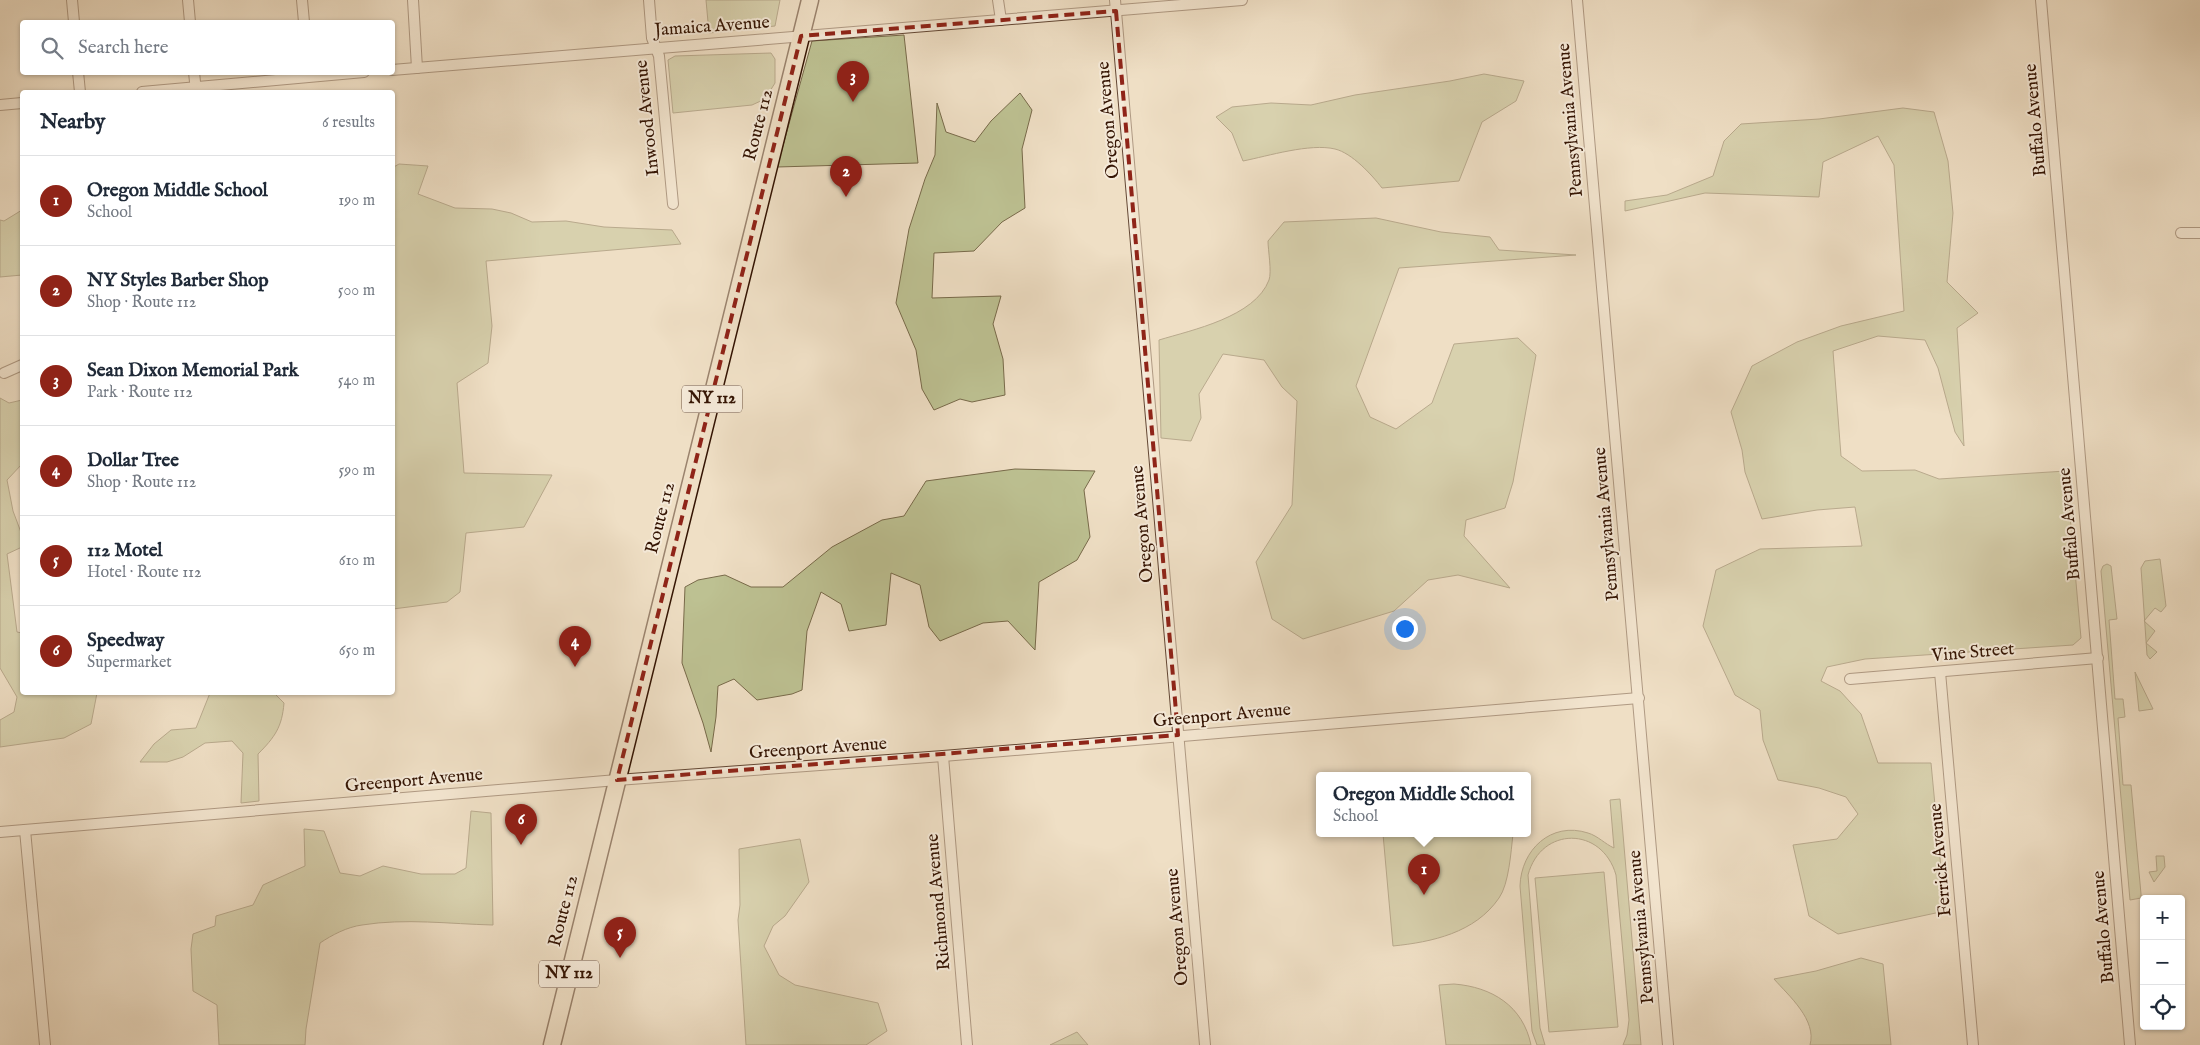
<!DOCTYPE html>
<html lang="en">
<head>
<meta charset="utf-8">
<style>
	body { margin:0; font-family:"IM FELL English",serif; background:#f6f6f7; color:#1f2937 }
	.controls { position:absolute; right:15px; bottom:15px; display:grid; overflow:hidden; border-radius:5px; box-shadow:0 1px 4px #0004 }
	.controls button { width:45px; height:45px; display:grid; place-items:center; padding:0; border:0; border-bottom:1px solid #e0e1e3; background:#fff; color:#1f2937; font:25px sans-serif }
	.you { position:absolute; left:1404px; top:628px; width:18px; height:18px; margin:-12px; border:4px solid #fff; border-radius:50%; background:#1a73e8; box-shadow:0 0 0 8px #1a73e833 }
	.badge { display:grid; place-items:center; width:32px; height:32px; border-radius:50%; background:#8f2418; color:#fff; font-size:16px; font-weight:700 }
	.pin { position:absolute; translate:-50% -41px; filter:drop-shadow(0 1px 2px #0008) }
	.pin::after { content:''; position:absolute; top:26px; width:18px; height:15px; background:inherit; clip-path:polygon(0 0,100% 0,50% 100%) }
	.popup { position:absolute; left:1316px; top:772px; width:215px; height:65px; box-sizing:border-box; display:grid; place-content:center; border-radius:5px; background:#fff; filter:drop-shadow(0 1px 4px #0005); font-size:16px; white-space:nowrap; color:#747a83 }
	.popup b { font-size:19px; color:#1f2937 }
	.popup::after { content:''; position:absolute; left:50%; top:100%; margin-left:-10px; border:10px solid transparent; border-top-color:#fff }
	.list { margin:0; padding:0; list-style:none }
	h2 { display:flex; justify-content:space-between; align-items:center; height:65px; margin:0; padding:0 20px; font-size:21px }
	h2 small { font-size:16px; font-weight:400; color:#747a83 }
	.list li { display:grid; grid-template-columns:32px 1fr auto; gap:15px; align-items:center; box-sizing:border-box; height:90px; padding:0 20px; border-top:1px solid #e0e1e3 }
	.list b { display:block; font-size:19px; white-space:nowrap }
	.list p { margin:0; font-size:16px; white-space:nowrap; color:#747a83 }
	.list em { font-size:16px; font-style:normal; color:#747a83 }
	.icon { flex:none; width:28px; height:28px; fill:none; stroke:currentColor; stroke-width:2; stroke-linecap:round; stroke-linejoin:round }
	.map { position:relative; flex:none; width:2200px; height:1045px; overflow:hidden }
	.search { position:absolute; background:#fff; box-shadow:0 1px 4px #0004; left:20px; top:20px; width:375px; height:55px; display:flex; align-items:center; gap:12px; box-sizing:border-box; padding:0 18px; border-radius:5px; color:#747a83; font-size:19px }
	.panel { position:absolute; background:#fff; box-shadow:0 1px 4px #0004; left:20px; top:90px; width:375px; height:605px; border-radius:5px }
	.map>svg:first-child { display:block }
</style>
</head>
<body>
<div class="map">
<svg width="2200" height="1045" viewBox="0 0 2200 1045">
	<rect width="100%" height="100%" fill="#efdfc5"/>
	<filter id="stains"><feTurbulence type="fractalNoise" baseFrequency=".004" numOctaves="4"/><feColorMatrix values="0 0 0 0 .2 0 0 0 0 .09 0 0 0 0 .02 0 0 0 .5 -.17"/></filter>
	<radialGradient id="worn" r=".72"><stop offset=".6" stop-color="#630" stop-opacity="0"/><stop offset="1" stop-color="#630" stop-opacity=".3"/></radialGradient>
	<g fill="#bdc192" stroke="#786a4a">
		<polygon points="706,0 780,0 775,26 709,33"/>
		<polygon points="904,35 918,163 777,167 812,41"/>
		<polygon points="771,53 775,59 775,83 765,99 752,105 673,113 668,60 675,56"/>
		<path d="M1484,74L1524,81L1516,101L1482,122L1459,181L1382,188C1372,175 1352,153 1335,149C1310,143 1268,156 1243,161L1232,133L1216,117L1232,107L1271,103L1311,105L1355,95L1450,81Z"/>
		<polygon points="1020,93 1032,110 1022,149 1025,208 1002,222 974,251 934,253 932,298 1001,296 993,324 1003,359 1005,395 972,402 960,399 934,410 922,389 916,350 896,303 909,229 925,179 935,155 937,103 946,132 975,142 991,121"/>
		<polygon points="1903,108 1934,112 1948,161 1953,213 1947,282 1978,313 1957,328 1964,446 1955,432 1938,368 1925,340 1878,336 1833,351 1841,456 1862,471 1915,470 1939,479 2066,471 2081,638 2073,645 1865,659 1827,667 1821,681 1840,691 1861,714 1878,763 1931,763 1945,911 1838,934 1809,916 1793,845 1837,839 1858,814 1846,797 1819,788 1778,780 1763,740 1760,710 1735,695 1703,626 1716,570 1760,549 1862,546 1855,507 1817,510 1762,519 1745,472 1742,450 1731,412 1752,366 1797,342 1841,326 1904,311 1894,165 1878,136 1823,162 1819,197 1705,193 1625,211 1625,201 1667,195 1713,176 1724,141 1741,124 1819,119"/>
		<polygon points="399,164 428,166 418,194 455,208 492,209 511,213 532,222 566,221 604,227 672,230 681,244 486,261 492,326 488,363 457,383 464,473 552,475 524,527 466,533 460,592 447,602 393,609 392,168"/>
		<polygon points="22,210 22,275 0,277 0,220 4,221"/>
		<path d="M1376,218L1441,232L1490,237L1499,250L1576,255L1399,268L1356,386L1370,417L1396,429L1432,403L1454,344L1518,338L1536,355L1513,482L1505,508L1466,520L1464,536L1510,588L1458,575L1428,580L1394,611L1303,639L1272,619L1256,562L1292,505L1297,401L1282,387L1264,360L1223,354L1199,394L1201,418L1191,441L1161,438L1159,340C1192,330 1255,317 1269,280C1272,272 1268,250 1268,241L1284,222Z"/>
		<polygon points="0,398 9,403 22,400 22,464 7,480 13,511 22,535 22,547 7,554 17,632 22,633 22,692 97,693 91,724 64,738 0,747 0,720 14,712 17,697 0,668"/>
		<polygon points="1015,469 1095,471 1084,490 1090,537 1077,560 1039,582 1035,650 1008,621 983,623 940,641 929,627 920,585 891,573 886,625 849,631 841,604 821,592 807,631 802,690 792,694 757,700 734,679 718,686 716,717 711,752 703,723 682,663 685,587 698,580 725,575 751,587 783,587 832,547 882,520 904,516 926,481"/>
		<polygon points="2160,559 2166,606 2161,612 2155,608 2144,621 2155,631 2146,643 2157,652 2150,659 2147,655 2141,568 2145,561"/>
		<polygon points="2107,564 2111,566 2117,619 2109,620 2115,699 2123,699 2125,717 2118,718 2123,785 2131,785 2141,894 2141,898 2130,900 2101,571 2103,566"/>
		<polygon points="2135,672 2153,709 2139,711"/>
		<path d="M210,693H274L284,703C282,727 275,737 258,754L259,801L241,803L243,753L232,741L205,743L183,757L167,762H140L154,744L171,730L196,728Z"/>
		<path d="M1620,799L1641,1045H1623L1627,1035L1629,1020L1616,875C1602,826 1541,826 1528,875L1540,1028L1545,1045H1537L1532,1031L1520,886C1521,850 1551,821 1588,833C1598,836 1605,844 1614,848L1610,800Z"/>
		<path d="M471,811L491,813L493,925C450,924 405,918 362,925C347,927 332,935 320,943L306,1029L305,1045H219L217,1005L193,991L191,949L193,934L215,926L216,916L253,905L263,885L305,866L304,829L324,831L340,873L360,876L383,866L421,874H455L466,868Z"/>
		<path d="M1383,834H1513C1511,851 1509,884 1499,898C1475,933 1432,942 1393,946Z"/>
		<polygon points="800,839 809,882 785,916 773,926 764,946 779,975 795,985 878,1003 887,1031 866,1045 746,1045 738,920 740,905 739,849"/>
		<polygon points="2156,856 2164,856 2165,867 2154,882 2149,872 2157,871"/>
		<polygon points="1604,872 1618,1027 1549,1032 1535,878"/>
		<path d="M1861,958L1883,964L1891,1045H1810C1817,1020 1789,996 1774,979L1816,971Z"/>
		<path d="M1454,984C1492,987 1523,1006 1531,1045H1446L1439,985Z"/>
		<polygon points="1077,1032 1088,1045 1050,1045"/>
	</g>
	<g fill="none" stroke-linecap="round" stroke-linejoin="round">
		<defs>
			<g id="street">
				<polyline points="72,0 74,22"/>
				<polyline points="188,0 190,22"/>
				<polyline points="302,0 304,22"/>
				<polyline points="413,0 417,68"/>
				<polyline points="649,0 652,38 659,56 673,204"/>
				<polyline points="998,0 1001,20"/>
				<polyline points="1115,0 1205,1045"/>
				<polyline points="1577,0 1668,1045"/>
				<polyline points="2041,0 2130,1045"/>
				<polyline points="392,70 1242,0"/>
				<polyline points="78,72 80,92"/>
				<polyline points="194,72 196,92"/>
				<polyline points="142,92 364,72"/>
				<polyline points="0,105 22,103"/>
				<polyline points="2181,233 2200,233"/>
				<polyline points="4,373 22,365"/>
				<polyline points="1940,672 1973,1045"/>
				<polyline points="1850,679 2098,658"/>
				<polyline points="943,756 967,1045"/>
				<polyline points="25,830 45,1045"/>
				<polyline points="0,832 617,780 943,756 1639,698"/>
			</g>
			<polyline id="primary" points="552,1045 810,0"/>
		</defs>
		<use href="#street" stroke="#634734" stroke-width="12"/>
		<use href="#primary" stroke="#341403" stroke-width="19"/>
		<use href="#street" stroke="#f5ead9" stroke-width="10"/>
		<use href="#primary" stroke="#efdfc5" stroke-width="16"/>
	</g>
	<path d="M0 0H2200V1045H0ZM1116,11L1178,735L617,780L801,36Z" fill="#efdfc5" fill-opacity=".55" fill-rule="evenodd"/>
	<path fill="none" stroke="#8f2418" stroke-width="4" stroke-dasharray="10 6" stroke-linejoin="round" d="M1116,11L1178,735L617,780L801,36Z"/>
	<g text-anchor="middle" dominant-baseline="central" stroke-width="4" stroke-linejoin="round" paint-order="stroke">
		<g fill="#f5ead9" stroke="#6e5443" stroke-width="1">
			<rect x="682" y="385.5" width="60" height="27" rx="4"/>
			<rect x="539" y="960.5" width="60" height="27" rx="4"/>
		</g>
		<g font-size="16" font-weight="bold" fill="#341403">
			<text x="712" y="399">NY 112</text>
			<text x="569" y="974">NY 112</text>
		</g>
		<g font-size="18" fill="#341403" stroke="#f5ead9">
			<text transform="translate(712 27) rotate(-4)">Jamaica Avenue</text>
			<text transform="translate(648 118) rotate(-96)">Inwood Avenue</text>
			<text transform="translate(1109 120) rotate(-95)">Oregon Avenue</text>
			<text transform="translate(1571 120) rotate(-95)">Pennsylvania Avenue</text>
			<text transform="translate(2036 120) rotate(-95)">Buffalo Avenue</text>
			<text transform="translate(759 125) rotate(-76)">Route 112</text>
			<text transform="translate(661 518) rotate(-76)">Route 112</text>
			<text transform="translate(1143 524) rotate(-95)">Oregon Avenue</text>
			<text transform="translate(1607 524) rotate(-95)">Pennsylvania Avenue</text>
			<text transform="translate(2070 524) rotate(-95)">Buffalo Avenue</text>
			<text transform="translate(1973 653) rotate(-5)">Vine Street</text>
			<text transform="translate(1222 716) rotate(-5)">Greenport Avenue</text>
			<text transform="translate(818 749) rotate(-4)">Greenport Avenue</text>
			<text transform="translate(414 781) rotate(-5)">Greenport Avenue</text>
			<text transform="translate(1941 860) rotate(-95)">Ferrick Avenue</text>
			<text transform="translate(939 902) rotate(-95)">Richmond Avenue</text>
			<text transform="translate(564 911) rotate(-76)">Route 112</text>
			<text transform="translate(1178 927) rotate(-95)">Oregon Avenue</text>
			<text transform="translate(1642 927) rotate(-95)">Pennsylvania Avenue</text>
			<text transform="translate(2104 927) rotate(-95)">Buffalo Avenue</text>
		</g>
	</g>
	<rect width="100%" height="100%" filter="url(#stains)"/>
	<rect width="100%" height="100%" fill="url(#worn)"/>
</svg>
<div class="controls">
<button>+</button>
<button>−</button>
<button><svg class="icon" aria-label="locate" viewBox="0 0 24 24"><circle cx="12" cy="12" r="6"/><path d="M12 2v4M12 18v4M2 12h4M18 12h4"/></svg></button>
</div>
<div class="you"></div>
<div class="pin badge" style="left:1424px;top:895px">1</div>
<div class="popup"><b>Oregon Middle School</b>School</div>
<div class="pin badge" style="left:846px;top:197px">2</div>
<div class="pin badge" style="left:853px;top:102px">3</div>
<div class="pin badge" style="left:575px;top:667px">4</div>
<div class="pin badge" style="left:620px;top:958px">5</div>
<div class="pin badge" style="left:521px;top:845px">6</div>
<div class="search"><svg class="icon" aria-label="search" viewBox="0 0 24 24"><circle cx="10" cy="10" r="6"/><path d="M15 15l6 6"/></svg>Search here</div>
<section class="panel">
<h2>Nearby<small>6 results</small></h2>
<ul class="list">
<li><span class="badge">1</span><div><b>Oregon Middle School</b><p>School</p></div><em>190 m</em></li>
<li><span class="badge">2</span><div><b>NY Styles Barber Shop</b><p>Shop · Route 112</p></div><em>500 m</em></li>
<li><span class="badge">3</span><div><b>Sean Dixon Memorial Park</b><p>Park · Route 112</p></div><em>540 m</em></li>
<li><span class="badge">4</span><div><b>Dollar Tree</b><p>Shop · Route 112</p></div><em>590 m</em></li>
<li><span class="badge">5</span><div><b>112 Motel</b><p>Hotel · Route 112</p></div><em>610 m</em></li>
<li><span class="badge">6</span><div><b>Speedway</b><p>Supermarket</p></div><em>650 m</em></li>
</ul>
</section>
</div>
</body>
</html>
